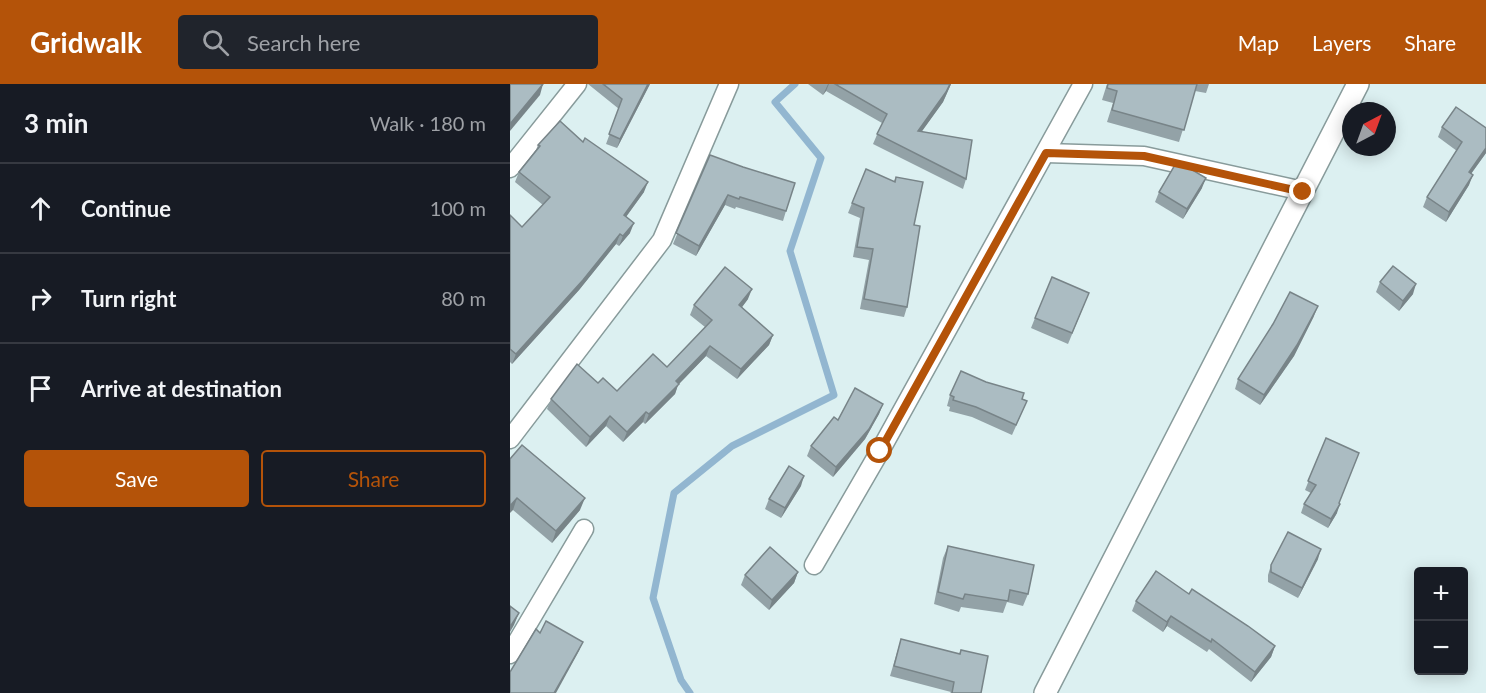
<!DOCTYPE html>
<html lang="en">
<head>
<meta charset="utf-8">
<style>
	body { margin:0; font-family:Lato,sans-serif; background:#20242c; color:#f1f3f6 }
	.controls { position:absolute; right:18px; bottom:18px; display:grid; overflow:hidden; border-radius:6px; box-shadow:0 3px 15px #0003 }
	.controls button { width:54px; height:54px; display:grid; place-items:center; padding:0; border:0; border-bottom:2px solid #363941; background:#171b24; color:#f1f3f6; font:30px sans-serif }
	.compass { position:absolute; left:832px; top:18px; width:54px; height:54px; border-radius:50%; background:#171b24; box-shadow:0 3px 15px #0003; rotate:41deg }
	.stop { position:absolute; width:18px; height:18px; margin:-14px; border:4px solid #b45309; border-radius:50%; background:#fff }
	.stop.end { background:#b45309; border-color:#fff; box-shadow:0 2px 6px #0008 }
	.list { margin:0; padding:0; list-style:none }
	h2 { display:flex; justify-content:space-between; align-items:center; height:78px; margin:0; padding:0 24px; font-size:26px }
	h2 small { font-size:20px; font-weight:400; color:#9ea1a6 }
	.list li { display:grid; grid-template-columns:39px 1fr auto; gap:18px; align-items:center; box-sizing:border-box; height:90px; padding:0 24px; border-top:2px solid #363941 }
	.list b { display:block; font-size:22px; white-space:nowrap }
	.list em { font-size:20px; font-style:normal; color:#9ea1a6 }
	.actions { display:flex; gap:12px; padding:18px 24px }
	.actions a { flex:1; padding:14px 0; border:2px solid #b45309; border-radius:6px; text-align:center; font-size:21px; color:#b45309 }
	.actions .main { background:#b45309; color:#fff }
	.icon { flex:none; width:33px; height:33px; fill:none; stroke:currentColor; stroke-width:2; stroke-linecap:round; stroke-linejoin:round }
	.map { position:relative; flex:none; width:976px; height:609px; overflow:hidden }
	header { display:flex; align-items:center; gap:36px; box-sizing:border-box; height:84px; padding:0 30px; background:#b45309; color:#fff }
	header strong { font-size:28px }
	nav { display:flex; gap:33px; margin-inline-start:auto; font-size:21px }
	.search { width:420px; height:54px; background:#20242c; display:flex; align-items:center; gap:15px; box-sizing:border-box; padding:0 21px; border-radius:6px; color:#9ea1a6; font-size:22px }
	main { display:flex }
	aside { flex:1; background:#171b24 }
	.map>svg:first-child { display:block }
</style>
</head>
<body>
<header>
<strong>Gridwalk</strong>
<div class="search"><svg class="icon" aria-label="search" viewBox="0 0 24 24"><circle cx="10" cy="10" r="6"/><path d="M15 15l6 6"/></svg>Search here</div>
<nav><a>Map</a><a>Layers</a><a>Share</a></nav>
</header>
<main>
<aside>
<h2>3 min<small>Walk · 180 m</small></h2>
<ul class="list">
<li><svg class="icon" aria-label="ahead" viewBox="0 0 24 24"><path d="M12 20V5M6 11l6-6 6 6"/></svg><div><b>Continue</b></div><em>100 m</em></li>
<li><svg class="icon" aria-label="right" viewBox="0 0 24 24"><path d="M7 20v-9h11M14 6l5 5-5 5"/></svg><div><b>Turn right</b></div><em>80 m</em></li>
<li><svg class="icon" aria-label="arrive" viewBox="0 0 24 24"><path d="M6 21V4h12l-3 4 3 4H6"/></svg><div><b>Arrive at destination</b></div></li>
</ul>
<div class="actions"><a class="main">Save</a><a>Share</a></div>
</aside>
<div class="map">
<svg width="976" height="609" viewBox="0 0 976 609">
	<rect width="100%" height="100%" fill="#dcf0f1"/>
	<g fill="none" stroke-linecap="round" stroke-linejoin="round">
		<polyline stroke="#92b6d0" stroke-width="7" points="180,609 171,596 143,514 164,409 222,362 324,311 280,167 311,74 265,18 285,0"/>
		<defs>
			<g id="minor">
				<polyline points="536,69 634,72 793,107"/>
				<polyline points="0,84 67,0"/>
				<polyline points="0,355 152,156 219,0"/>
				<polyline points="304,481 370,367 573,0"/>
				<polyline points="0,570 74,445"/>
			</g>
			<polyline id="tertiary" points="535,609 848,0"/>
		</defs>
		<use href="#minor" stroke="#889b9b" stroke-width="21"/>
		<use href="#tertiary" stroke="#889b9b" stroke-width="24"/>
		<use href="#minor" stroke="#fff" stroke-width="18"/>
		<use href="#tertiary" stroke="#fff" stroke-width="21"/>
	</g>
	<g fill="#93a2a7">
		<polygon points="78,0 140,0 107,64 96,60 109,25"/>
		<polygon points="298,0 441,0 433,18 411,48 456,95 453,105 363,60 372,39 316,7 313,11"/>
		<polygon points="597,0 699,0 696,9 685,7 669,58 597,38 603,19 592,16"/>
		<polygon points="932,43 976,44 976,69 961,90 959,101 936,138 913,123 917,113 947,67 928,53"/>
		<polygon points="73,58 134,108 116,133 120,149 109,162 106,160 69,206 2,280 0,278 0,131 12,143 33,121 5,98 9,88 26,66 28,61"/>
		<polygon points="200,71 276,127 273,137 226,123 225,125 215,121 186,172 163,160"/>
		<polygon points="386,93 404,141 397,223 394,233 350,225 359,176 343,173 350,134 338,129 342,119 384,97"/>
		<polygon points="692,104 673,135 645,118 649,108"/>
		<polygon points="870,198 903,210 889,227 866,208"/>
		<polygon points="238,215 232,223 263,251 259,261 227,295 196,272 168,301 165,310 135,340 133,338 113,358 96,342 76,363 37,325 41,315 88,299 107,307 157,283 195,243 180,231 184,221"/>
		<polygon points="575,219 558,260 521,244 525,234"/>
		<polygon points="804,232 784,272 750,321 725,305 728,295"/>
		<polygon points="440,311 512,315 517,317 502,351 462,333 439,327 440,323 437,322"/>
		<polygon points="373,320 369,330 355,355 323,393 297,372 301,362 328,336"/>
		<polygon points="816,354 827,429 818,444 791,429 794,420 801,409 795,406"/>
		<polygon points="0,375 70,426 42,459 3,426"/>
		<polygon points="291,402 271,434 255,425 259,415"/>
		<polygon points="438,462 518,510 513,522 497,518 493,529 451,523 449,528 424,520 433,474"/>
		<polygon points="808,475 788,514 758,498 758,491 761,481"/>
		<polygon points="288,488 284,499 259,526 231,501 235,491"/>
		<polygon points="679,510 765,562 761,573 741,598 699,565 697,568 657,542 653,548 622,527 626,517"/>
		<polygon points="391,555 449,570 451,566 471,609 440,609 441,608 380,592"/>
	</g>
	<g fill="#788488">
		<polygon points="33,0 30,11 0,47 0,40"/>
		<polygon points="138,0 140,0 107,64 110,55"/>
		<polygon points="318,0 319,0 316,7 313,11"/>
		<polygon points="440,0 441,0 433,18 405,57 408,47"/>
		<polygon points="976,64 976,69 955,98 959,88"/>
		<polygon points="963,91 959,101 936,138 939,128"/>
		<polygon points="696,94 692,104 673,135 677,125"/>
		<polygon points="138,98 134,108 110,141 114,131"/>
		<polygon points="218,111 215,121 186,172 189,162"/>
		<polygon points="124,139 120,149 109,162 113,152"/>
		<polygon points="110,150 106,160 69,206 2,280 6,270"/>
		<polygon points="906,200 903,210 889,227 893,217"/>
		<polygon points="242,205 238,215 226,231 229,221"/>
		<polygon points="808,222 804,232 784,272 750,321 754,311"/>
		<polygon points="263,251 259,261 227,295 231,285"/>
		<polygon points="200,262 196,272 168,301 165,310 135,340 139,330 166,297"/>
		<polygon points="373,320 369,330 355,355 323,393 326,383"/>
		<polygon points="136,328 133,338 113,358 117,348"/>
		<polygon points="100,332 96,342 76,363 80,353"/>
		<polygon points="294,392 291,402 271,434 275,424"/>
		<polygon points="7,414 3,426 0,429 0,422"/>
		<polygon points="75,414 70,426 42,459 46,447"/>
		<polygon points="830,420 827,429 818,444 821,435"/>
		<polygon points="811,465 808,475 788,514 792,504"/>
		<polygon points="288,488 284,499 259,526 262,516"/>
		<polygon points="9,529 4,541 0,548 0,543"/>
		<polygon points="661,532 657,542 653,548 657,538"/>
		<polygon points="73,558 69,567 46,609 44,609"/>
		<polygon points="765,562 761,573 741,598 745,588"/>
	</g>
	<g fill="#abbcc2" stroke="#788488" stroke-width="1.5">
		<polygon points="0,0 33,0 0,40"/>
		<polygon points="93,0 138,0 110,55 99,50 112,15"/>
		<polygon points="325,0 440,0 436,8 408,47 462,56 456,95 367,50 377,30"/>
		<polygon points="598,0 687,0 674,46 602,26 607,7 597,4"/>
		<polygon points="946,23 976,44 976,64 959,88 963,91 939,128 917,113 952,58 932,43"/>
		<polygon points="50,37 73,58 75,54 138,98 114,131 124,139 113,152 110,150 73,196 6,270 0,265 0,131 12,143 40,113 9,88 30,62 28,61"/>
		<polygon points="200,71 233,83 285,99 276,127 230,113 229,115 218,111 189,162 166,149"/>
		<polygon points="666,79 674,81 696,94 677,125 649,108"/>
		<polygon points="356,85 385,98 386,93 413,98 404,141 410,142 397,223 354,215 363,165 347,163 354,124 342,119"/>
		<polygon points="883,182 906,200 893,217 870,198"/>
		<polygon points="215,183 242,205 229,221 263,251 231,285 200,262 166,297 169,300 139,330 136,328 117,348 100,332 80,353 41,315 67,280 88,299 93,294 107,307 143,270 157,283 202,236 184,221"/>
		<polygon points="542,193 579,209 562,249 525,234"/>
		<polygon points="780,208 808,222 787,261 754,311 728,295 763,240"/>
		<polygon points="451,287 476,298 514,309 512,315 517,317 506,341 466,323 443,316 444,313 440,311"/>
		<polygon points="345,304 373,320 359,345 326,383 301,362 324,333 328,336"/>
		<polygon points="816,354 849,369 829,419 830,420 821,435 794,420 806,401 798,397"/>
		<polygon points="12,361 75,414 46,447 7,414 0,422 0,375"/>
		<polygon points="279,382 294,392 275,424 259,415"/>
		<polygon points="778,448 811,465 792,504 761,488 761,481"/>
		<polygon points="438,462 524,481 518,510 500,506 498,517 455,510 453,515 428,508"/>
		<polygon points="260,463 288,488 262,516 235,491"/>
		<polygon points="646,487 679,510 682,505 738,542 765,562 745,588 702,555 701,558 661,532 657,538 626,517"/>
		<polygon points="0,522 9,529 0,543"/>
		<polygon points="36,537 73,558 44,609 0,609 0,588 26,545 30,549"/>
		<polygon points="391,555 450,570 451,566 478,572 471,609 442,609 444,598 384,582"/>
	</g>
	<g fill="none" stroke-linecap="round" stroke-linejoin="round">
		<polyline stroke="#b45309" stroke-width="8" points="370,367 536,69 634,72 793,108"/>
	</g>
</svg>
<div class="controls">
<button>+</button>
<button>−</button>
</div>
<svg class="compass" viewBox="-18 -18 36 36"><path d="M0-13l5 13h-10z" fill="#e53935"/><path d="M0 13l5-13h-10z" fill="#9ea1a6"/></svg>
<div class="stop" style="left:370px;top:367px"></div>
<div class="stop end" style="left:793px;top:108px"></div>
</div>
</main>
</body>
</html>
